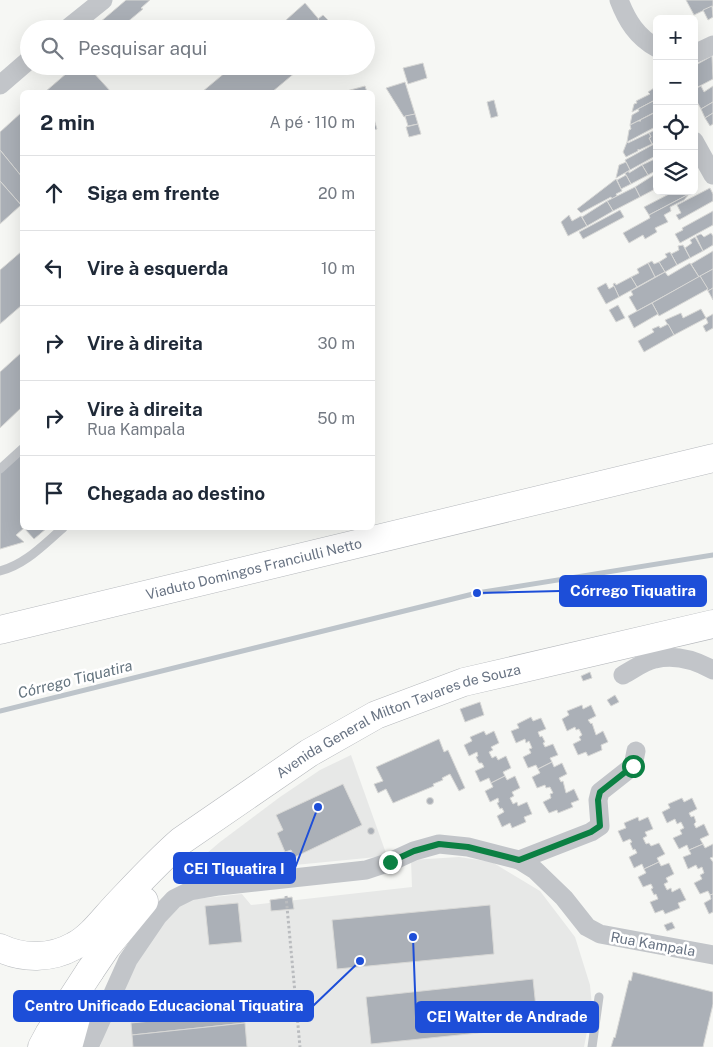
<!DOCTYPE html>
<html lang="pt">
<head>
<meta charset="utf-8">
<style>
	body { margin:0; font-family:"Public Sans",sans-serif; background:#f2f2f3; color:#1f2937 }
	.controls { position:absolute; right:15px; top:15px; display:grid; overflow:hidden; border-radius:8px; box-shadow:0 5px 20px #0002 }
	.controls button { width:45px; height:45px; display:grid; place-items:center; padding:0; border:0; border-bottom:1px solid #e0e1e3; background:#fff; color:#1f2937; font:25px sans-serif }
	.stop { position:absolute; width:15px; height:15px; margin:-11px; border:4px solid #0b8043; border-radius:50%; background:#fff }
	.stop.end { background:#0b8043; border-color:#fff; box-shadow:0 1px 5px #0008 }
	.list { margin:0; padding:0; list-style:none }
	h2 { display:flex; justify-content:space-between; align-items:center; height:65px; margin:0; padding:0 20px; font-size:21px }
	h2 small { font-size:16px; font-weight:400; color:#747a83 }
	.list li { display:grid; grid-template-columns:32px 1fr auto; gap:15px; align-items:center; box-sizing:border-box; height:75px; padding:0 20px; border-top:1px solid #e0e1e3 }
	.list b { display:block; font-size:19px; white-space:nowrap }
	.list p { margin:0; font-size:16px; white-space:nowrap; color:#747a83 }
	.list em { font-size:16px; font-style:normal; color:#747a83 }
	.icon { flex:none; width:28px; height:28px; fill:none; stroke:currentColor; stroke-width:2; stroke-linecap:round; stroke-linejoin:round }
	.map { position:relative; flex:none; width:713px; height:1047px; overflow:hidden }
	.search { position:absolute; background:#fff; box-shadow:0 5px 20px #0002; left:20px; top:20px; width:355px; height:55px; display:flex; align-items:center; gap:12px; box-sizing:border-box; padding:0 18px; border-radius:28px; color:#747a83; font-size:19px }
	.panel { position:absolute; background:#fff; box-shadow:0 5px 20px #0002; left:20px; top:90px; width:355px; height:440px; border-radius:8px }
	.map>svg:first-child { display:block }
</style>
</head>
<body>
<div class="map">
<svg width="713" height="1047" viewBox="0 0 713 1047">
	<rect width="100%" height="100%" fill="#f6f7f4"/>
	<g fill="#e7e8e7">
		<polygon points="351,755 387,856 184,876 199,860 220,842 280,797 320,770"/>
		<polygon points="459,857 492,862 540,891 575,937 590,985 592,1006 584,1047 100,1047 107,1025 144,948 178,906 186,900 242,894 251,905 412,887 411,860"/>
	</g>
	<g fill="none" stroke-linecap="round" stroke-linejoin="round">
		<polyline stroke="#bdc4ca" stroke-width="5" points="0,711 477,593 713,555"/>
	</g>
	<g fill="#abb0b7" stroke="#d8d8d6">
		<polygon points="126,0 150,0 141,8 143,9 119,29 92,29"/>
		<polygon points="686,0 713,0 713,6 694,15"/>
		<polygon points="305,3 327,29 276,29"/>
		<polygon points="712,6 713,17 708,20 703,10"/>
		<polygon points="323,15 336,28 336,29 327,29 318,19"/>
		<polygon points="712,56 713,79 694,89 694,66"/>
		<polygon points="423,63 427,78 408,84 403,68"/>
		<polygon points="75,66 93,66 91,68 93,70 92,71 111,92 45,92"/>
		<polygon points="110,66 116,66 119,69 113,73 108,68"/>
		<polygon points="233,66 303,66 272,92 202,92"/>
		<polygon points="405,82 415,114 404,117 386,88"/>
		<polygon points="365,86 367,92 343,92"/>
		<polygon points="701,86 704,92 713,86 713,102 701,109 696,100 694,101 694,89"/>
		<polygon points="654,88 657,94 657,99 632,112 634,104 637,103 636,101 650,94 648,92"/>
		<polygon points="657,99 657,111 630,125 632,115 639,111 638,109"/>
		<polygon points="494,100 498,116 491,118 487,102"/>
		<polygon points="713,102 713,113 705,118 701,109"/>
		<polygon points="22,112 22,177 0,150 0,132"/>
		<polygon points="656,112 657,126 627,142 629,130 631,129 630,125 638,121 641,121 640,120"/>
		<polygon points="372,113 377,129 372,130"/>
		<polygon points="713,113 713,124 710,126 705,118"/>
		<polygon points="415,114 418,124 408,126 405,116"/>
		<polygon points="418,124 421,134 409,137 406,127"/>
		<polygon points="657,129 657,141 652,144 649,138 651,137 649,133"/>
		<polygon points="649,133 651,137 649,138 652,144 639,150 638,149 638,151 626,157 623,152 627,142 628,143"/>
		<polygon points="656,143 657,155 630,170 625,160"/>
		<polygon points="0,150 22,177 22,206 0,181"/>
		<polygon points="657,158 657,170 648,175 642,165"/>
		<polygon points="626,162 630,170 616,178 619,165"/>
		<polygon points="642,165 648,175 631,184 625,173 629,171 629,173"/>
		<polygon points="657,173 657,188 640,197 635,187"/>
		<polygon points="626,175 631,184 621,189 617,180"/>
		<polygon points="616,179 622,191 616,194 617,196 612,199 611,197 581,213 577,209"/>
		<polygon points="0,181 21,205 0,224"/>
		<polygon points="635,187 640,197 613,211 607,201"/>
		<polygon points="710,188 713,194 713,201 679,220 676,215 681,213 677,205"/>
		<polygon points="672,191 687,191 689,194 649,215 644,207 673,192"/>
		<polygon points="689,194 684,200 670,207 671,211 664,215 668,222 655,228 657,232 645,239 643,235 629,243 623,233 650,218 649,215"/>
		<polygon points="607,201 613,211 587,226 582,217"/>
		<polygon points="620,210 624,217 583,239 579,232"/>
		<polygon points="713,211 713,225 680,243 675,234 683,230 682,228"/>
		<polygon points="569,215 572,221 581,216 587,226 568,236 561,222"/>
		<polygon points="711,233 713,236 713,245 703,251 696,236 701,234 704,237"/>
		<polygon points="695,237 703,251 690,258 685,248 692,243 690,240"/>
		<polygon points="683,245 690,258 677,265 671,254 679,250 678,246"/>
		<polygon points="22,251 22,305 0,324 0,270"/>
		<polygon points="713,251 713,269 699,277 691,264"/>
		<polygon points="670,252 677,265 665,272 659,262 667,257 665,254"/>
		<polygon points="652,261 654,264 659,262 665,272 655,277 648,263"/>
		<polygon points="648,263 655,277 637,287 631,277 639,273 637,269"/>
		<polygon points="690,263 699,277 637,311 629,297 633,295 631,291 665,272 668,276"/>
		<polygon points="713,269 713,288 708,291 700,276"/>
		<polygon points="700,276 708,289 659,316 652,303"/>
		<polygon points="631,277 637,287 619,297 613,284 615,283 616,285"/>
		<polygon points="606,283 609,289 614,286 619,297 606,304 597,288"/>
		<polygon points="713,288 713,300 708,291"/>
		<polygon points="652,303 658,314 634,328 628,316"/>
		<polygon points="618,305 625,318 616,322 609,310"/>
		<polygon points="701,309 706,318 674,335 665,320 681,313 683,318"/>
		<polygon points="713,314 713,328 706,332 703,326 708,323 706,318"/>
		<polygon points="668,324 674,335 644,352 638,341 654,332 652,329 659,326 660,328"/>
		<polygon points="22,352 22,407 0,428 0,372"/>
		<polygon points="22,453 22,528 47,528 34,539 24,528 16,535 24,542 0,549 0,473"/>
		<polygon points="590,672 592,678 583,681 581,676"/>
		<polygon points="615,695 619,702 611,706 607,700"/>
		<polygon points="480,702 484,715 465,722 460,709"/>
		<polygon points="582,705 583,709 591,705 596,716 588,720 591,724 592,723 596,735 603,731 608,742 601,745 602,750 588,756 586,752 578,755 573,744 581,740 579,737 582,735 579,729 576,730 575,727 567,731 562,719 569,715 567,711"/>
		<polygon points="531,717 533,721 541,718 546,729 538,732 540,737 542,736 545,742 543,743 545,747 553,744 558,755 550,758 552,762 538,769 536,765 528,768 523,757 531,753 529,749 532,748 529,741 526,743 525,739 516,743 511,731 519,728 517,724"/>
		<polygon points="484,731 486,735 494,731 499,743 491,747 493,750 489,752 492,758 496,756 498,760 506,756 511,768 503,772 505,776 491,783 489,778 480,782 475,771 484,767 482,763 479,763 476,757 478,756 477,752 469,756 464,745 472,741 470,737"/>
		<polygon points="439,739 444,752 448,750 465,788 459,791 450,774 442,778 443,780 433,784 434,786 393,803 386,789 378,793 374,784 383,781 376,767"/>
		<polygon points="552,762 554,767 562,763 567,774 559,778 561,782 563,781 566,793 574,789 579,800 571,803 573,807 558,813 557,810 549,813 543,802 551,798 550,794 553,793 550,787 546,788 545,785 537,788 532,777 540,773 538,769"/>
		<polygon points="505,776 507,780 515,776 520,788 512,792 514,796 510,798 513,804 517,802 518,806 527,802 532,814 524,817 526,822 512,828 510,823 502,827 497,816 504,812 502,808 500,809 497,803 499,802 498,798 490,802 485,791 493,787 491,783"/>
		<polygon points="343,784 362,825 295,857 291,850 285,852 277,833 283,830 276,815"/>
		<circle cx="430" cy="801" r="3.5"/>
		<polygon points="682,798 684,802 692,798 697,809 689,813 691,817 694,816 696,822 694,824 696,828 704,824 709,835 700,839 703,844 689,850 687,845 679,849 673,838 682,834 680,830 684,828 681,822 677,824 675,819 667,823 662,812 670,808 668,804"/>
		<polygon points="638,817 639,821 648,817 653,829 645,832 647,836 643,838 646,844 649,843 651,846 659,843 665,854 657,858 659,862 644,869 642,864 634,868 629,857 637,853 635,849 633,850 630,843 632,842 630,839 623,842 618,831 626,828 624,823"/>
		<circle cx="371" cy="831" r="3.5"/>
		<polygon points="703,844 705,848 713,844 713,857 710,858 713,862 713,894 710,895 708,891 700,894 694,883 702,879 700,875 704,873 702,867 698,869 696,865 688,869 683,857 691,854 689,850"/>
		<polygon points="659,862 661,866 669,863 674,874 666,878 668,882 664,884 667,890 671,888 672,892 680,888 686,900 678,903 680,908 665,914 663,910 655,913 650,902 658,899 656,894 654,895 651,889 653,888 651,884 643,887 638,877 646,873 644,869"/>
		<polygon points="713,894 713,912 709,914 704,903 711,899 710,895"/>
		<polygon points="292,897 294,909 271,911 270,900"/>
		<polygon points="238,903 242,942 209,945 205,906"/>
		<polygon points="490,905 494,954 337,969 332,920"/>
		<polygon points="672,922 675,928 667,931 664,925"/>
		<polygon points="633,972 713,992 713,1004 703,1047 611,1047 614,1037 615,1038 629,980 631,981"/>
		<polygon points="533,979 538,1027 371,1044 366,997"/>
		<polygon points="243,1012 245,1023 132,1035 131,1023"/>
		<polygon points="245,1023 247,1047 133,1047 132,1035"/>
	</g>
	<g fill="none" stroke-linecap="round" stroke-linejoin="round">
		<defs>
			<g id="primary">
				<path id="s1" d="M0,630L713,458"/>
				<path id="s2" d="M0,948C23,959 51,959 74,946C90,938 103,920 116,906C137,884 158,861 181,841L309,753L376,715L464,682L713,624"/>
				<polyline points="90,971 107,946 144,901"/>
			</g>
			<g id="trunk">
				<polyline points="42,1047 49,1034 90,971"/>
				<polyline points="68,1047 81,1000"/>
			</g>
		</defs>
		<use href="#primary" stroke="#b6b9bd" stroke-width="29"/>
		<use href="#trunk" stroke="#b5b8bb" stroke-width="29"/>
		<polyline stroke="#babcbf" stroke-width="3" stroke-dasharray="2.5 2.5" stroke-linecap="butt" points="286,896 300,1047"/>
		<g stroke="#c2c5c9" stroke-width="9">
			<polyline points="0,469 22,449"/>
			<path d="M0,571C26,564 43,545 63,528"/>
			<polyline points="592,1047 599,997"/>
		</g>
		<g stroke="#c2c5c9" stroke-width="19">
			<path d="M619,0C627,21 637,37 657,48"/>
			<polyline points="67,29 103,0"/>
			<polyline points="694,54 713,45"/>
			<polyline points="0,85 29,60"/>
			<polyline points="694,141 713,175"/>
			<path d="M623,675C633,670 644,661 655,659C676,654 695,660 713,670"/>
			<polyline points="519,860 591,832 600,826 598,800 600,792 633,766 636,751"/>
			<polyline points="89,1047 128,960 158,916 174,899 190,891 219,886 366,870 390,862 414,851 439,844 468,847 519,860 535,870 564,898 587,927 600,934 713,955"/>
		</g>
		<use href="#primary" stroke="#fff" stroke-width="28"/>
		<use href="#trunk" stroke="#fff" stroke-width="28"/>
	</g>
	<g fill="none" stroke-linecap="round" stroke-linejoin="round">
		<polyline stroke="#0b8043" stroke-width="6" points="390,862 414,851 439,844 468,847 519,860 591,832 600,826 598,800 600,792 633,766"/>
	</g>
	<g text-anchor="middle" dominant-baseline="central" stroke-width="5" stroke-linejoin="round" paint-order="stroke">
		<g font-size="14" fill="#687383" stroke="#fff">
			<text stroke="none"><textPath href="#s1" startOffset="261">Viaduto Domingos Franciulli Netto</textPath></text>
			<text stroke="none"><textPath href="#s2" startOffset="478">Avenida General Milton Tavares de Souza</textPath></text>
			<text transform="translate(653 944) rotate(10)">Rua Kampala</text>
		</g>
		<g font-size="15" font-style="italic" fill="#64747f" stroke="#fff">
			<text transform="translate(75 679) rotate(-14)">Córrego Tiquatira</text>
		</g>
	</g>
	<path fill="none" stroke="#1d4ed8" stroke-width="2" d="M477 593L560 591M318 807L295 868M360 961L313 1006M413 937L416 1017"/>
	<g fill="#1d4ed8" stroke="#fff" stroke-width="2">
		<circle cx="477" cy="593" r="5"/>
		<circle cx="318" cy="807" r="5"/>
		<circle cx="360" cy="961" r="5"/>
		<circle cx="413" cy="937" r="5"/>
	</g>
	<g fill="#1d4ed8" stroke="#1d4ed8" stroke-width="2">
		<rect x="560" y="576" width="146" height="30" rx="5"/>
		<rect x="174" y="853" width="121" height="30" rx="5"/>
		<rect x="14" y="991" width="299" height="30" rx="5"/>
		<rect x="416" y="1002" width="182" height="30" rx="5"/>
	</g>
	<g font-size="15" text-anchor="middle" font-weight="bold" fill="#fff">
		<text x="633" y="596">Córrego Tiquatira</text>
		<text x="234" y="874">CEI TIquatira I</text>
		<text x="164" y="1011">Centro Unificado Educacional Tiquatira</text>
		<text x="507" y="1022">CEI Walter de Andrade</text>
	</g>
</svg>
<div class="controls">
<button>+</button>
<button>−</button>
<button><svg class="icon" aria-label="locate" viewBox="0 0 24 24"><circle cx="12" cy="12" r="6"/><path d="M12 2v4M12 18v4M2 12h4M18 12h4"/></svg></button>
<button><svg class="icon" aria-label="layers" viewBox="0 0 24 24"><path d="M12 4l9 5-9 5-9-5zM3 14l9 5 9-5"/></svg></button>
</div>
<div class="stop" style="left:633px;top:766px"></div>
<div class="stop end" style="left:390px;top:862px"></div>
<div class="search"><svg class="icon" aria-label="search" viewBox="0 0 24 24"><circle cx="10" cy="10" r="6"/><path d="M15 15l6 6"/></svg>Pesquisar aqui</div>
<section class="panel">
<h2>2 min<small>A pé · 110 m</small></h2>
<ul class="list">
<li><svg class="icon" aria-label="ahead" viewBox="0 0 24 24"><path d="M12 20V5M6 11l6-6 6 6"/></svg><div><b>Siga em frente</b></div><em>20 m</em></li>
<li><svg class="icon" aria-label="left" viewBox="0 0 24 24"><path d="M17 20v-9H6M10 6l-5 5 5 5"/></svg><div><b>Vire à esquerda</b></div><em>10 m</em></li>
<li><svg class="icon" aria-label="right" viewBox="0 0 24 24"><path d="M7 20v-9h11M14 6l5 5-5 5"/></svg><div><b>Vire à direita</b></div><em>30 m</em></li>
<li><svg class="icon" aria-label="right" viewBox="0 0 24 24"><path d="M7 20v-9h11M14 6l5 5-5 5"/></svg><div><b>Vire à direita</b><p>Rua Kampala</p></div><em>50 m</em></li>
<li><svg class="icon" aria-label="arrive" viewBox="0 0 24 24"><path d="M6 21V4h12l-3 4 3 4H6"/></svg><div><b>Chegada ao destino</b></div></li>
</ul>
</section>
</div>
</body>
</html>
